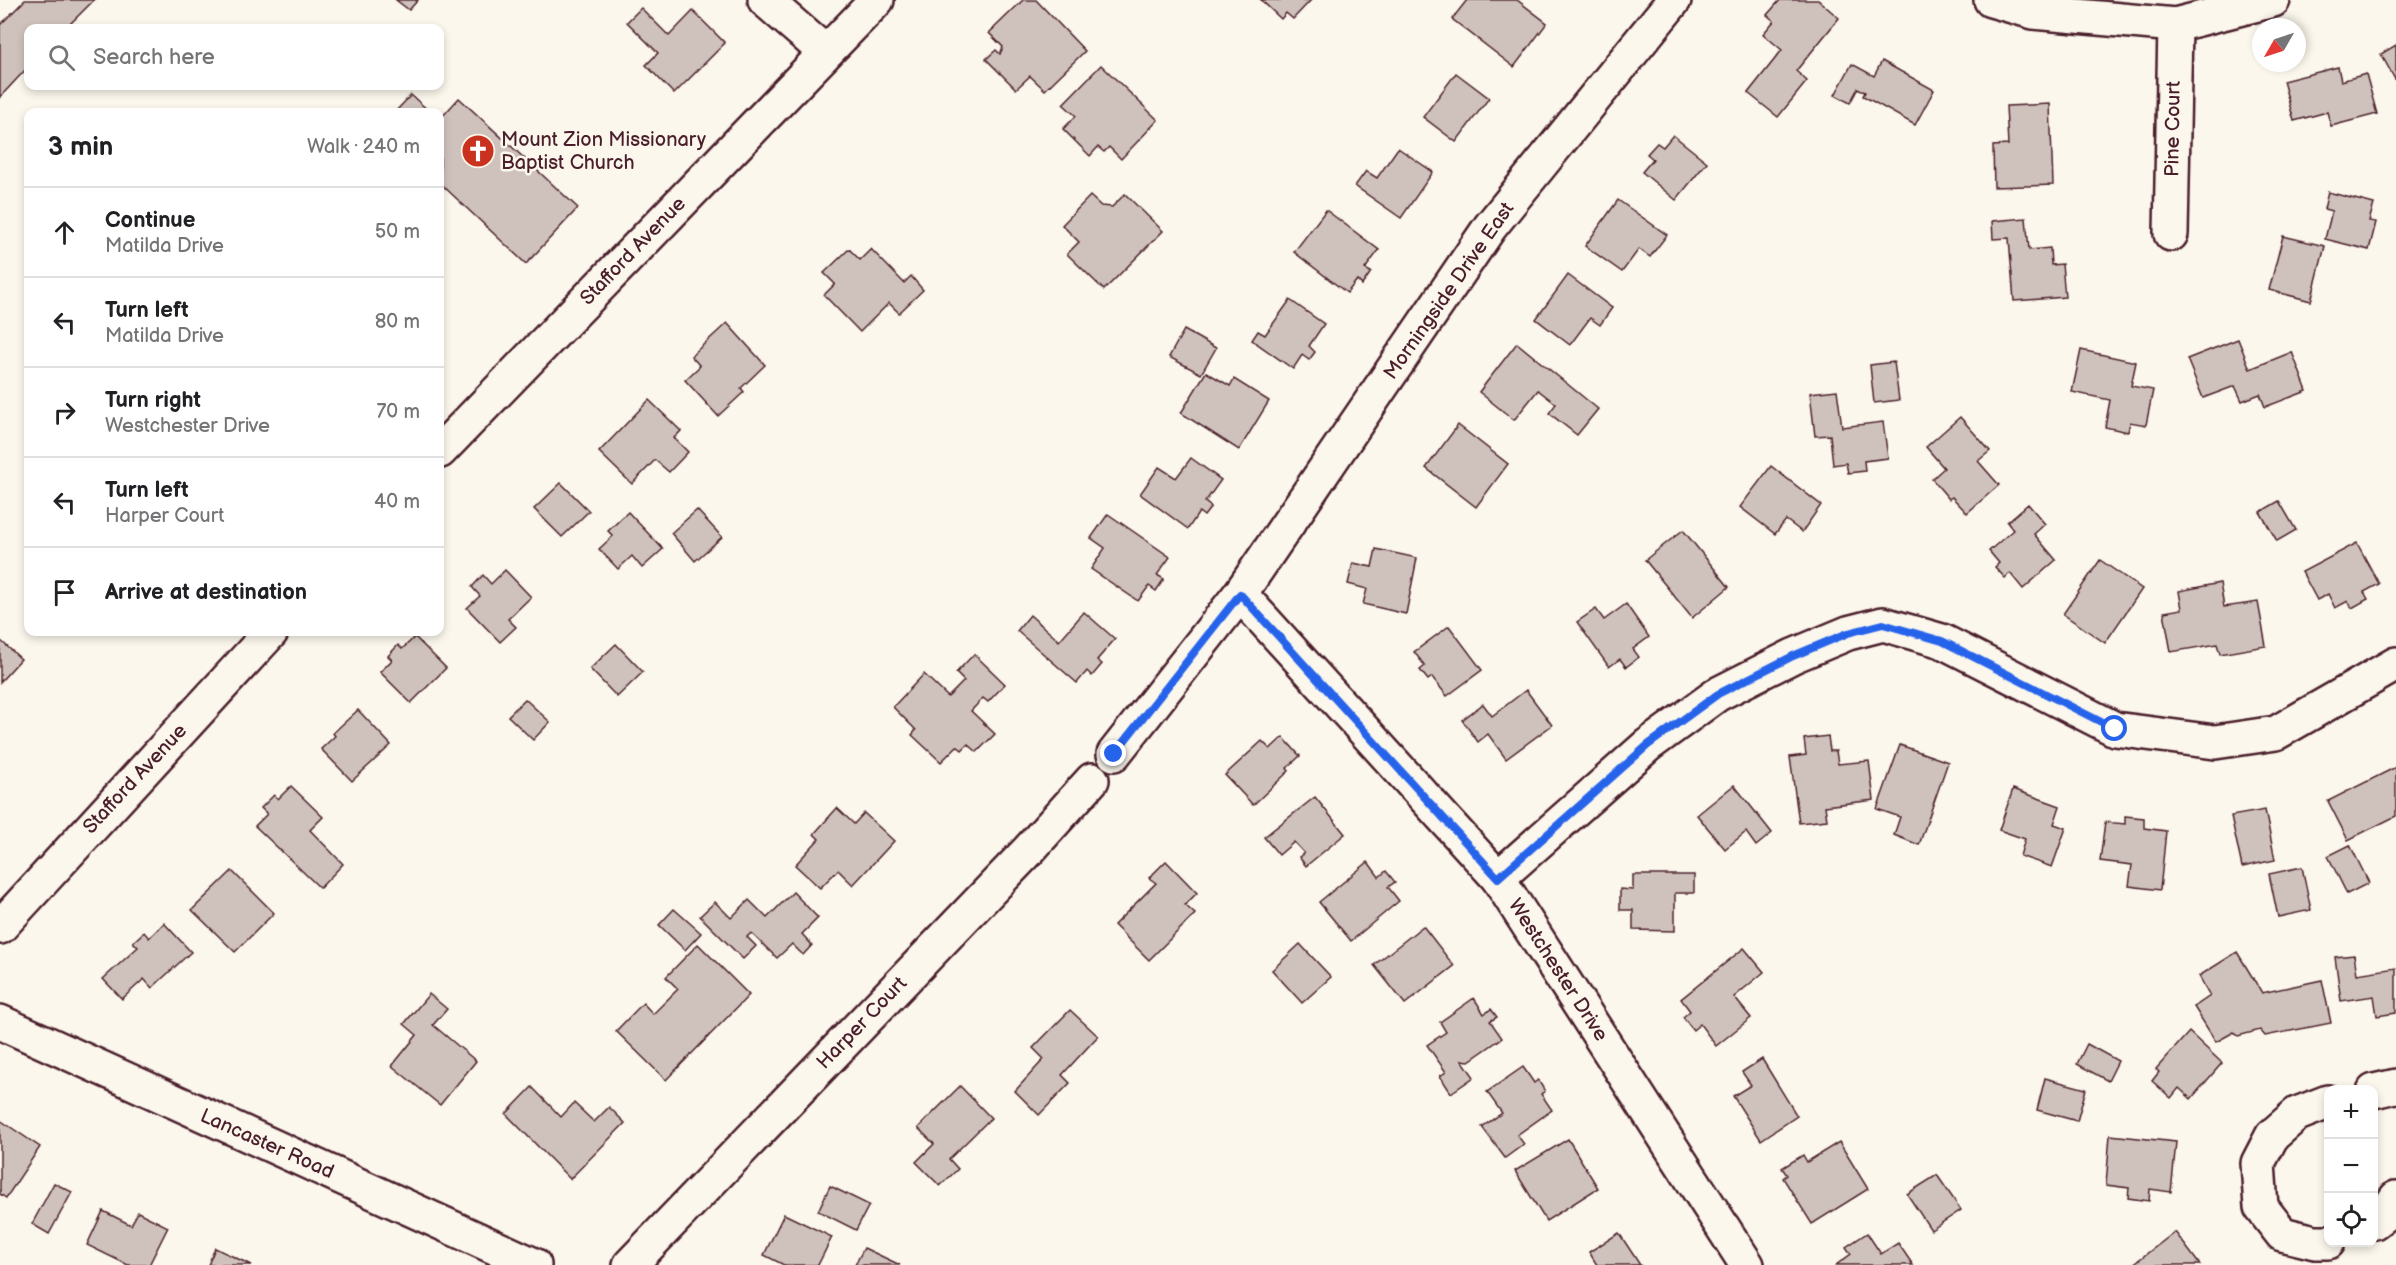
<!DOCTYPE html>
<html lang="en">
<head>
<meta charset="utf-8">
<style>
	body { margin:0; font-family:"Balsamiq Sans",sans-serif; background:#f2f2f2; color:#202124 }
	.controls { position:absolute; right:18px; bottom:18px; display:grid; overflow:hidden; border-radius:12px; box-shadow:0 3px 9px #0003 }
	.controls button { width:54px; height:54px; display:grid; place-items:center; padding:0; border:0; border-bottom:2px solid #e0e0e0; background:#fff; color:#202124; font:30px sans-serif }
	.compass { position:absolute; left:2252px; top:18px; width:54px; height:54px; border-radius:50%; background:#fff; box-shadow:0 3px 9px #0003; rotate:231deg }
	.stop { position:absolute; width:18px; height:18px; margin:-14px; border:4px solid #2563eb; border-radius:50%; background:#fff }
	.stop.end { background:#2563eb; border-color:#fff; box-shadow:0 2px 6px #0008 }
	.list { margin:0; padding:0; list-style:none }
	h2 { display:flex; justify-content:space-between; align-items:center; height:78px; margin:0; padding:0 24px; font-size:26px }
	h2 small { font-size:20px; font-weight:400; color:#757577 }
	.list li { display:grid; grid-template-columns:39px 1fr auto; gap:18px; align-items:center; box-sizing:border-box; height:90px; padding:0 24px; border-top:2px solid #e0e0e0 }
	.list b { display:block; font-size:22px; white-space:nowrap }
	.list p { margin:0; font-size:20px; white-space:nowrap; color:#757577 }
	.list em { font-size:20px; font-style:normal; color:#757577 }
	.icon { flex:none; width:33px; height:33px; fill:none; stroke:currentColor; stroke-width:2; stroke-linecap:round; stroke-linejoin:round }
	.map { position:relative; flex:none; width:2396px; height:1265px; overflow:hidden }
	.search { position:absolute; background:#fff; box-shadow:0 3px 9px #0003; left:24px; top:24px; width:420px; height:66px; display:flex; align-items:center; gap:15px; box-sizing:border-box; padding:0 21px; border-radius:12px; color:#757577; font-size:22px }
	.panel { position:absolute; background:#fff; box-shadow:0 3px 9px #0003; left:24px; top:108px; width:420px; height:528px; border-radius:12px }
	.map>svg:first-child { display:block }
</style>
</head>
<body>
<div class="map">
<svg width="2396" height="1265" viewBox="0 0 2396 1265">
	<rect width="100%" height="100%" fill="#fbf7ec"/>
	<filter id="ink" filterUnits="userSpaceOnUse"><feTurbulence type="fractalNoise" baseFrequency=".0167" numOctaves="2"/><feDisplacementMap in="SourceGraphic" scale="12" xChannelSelector="R" yChannelSelector="G"/><feConvolveMatrix kernelMatrix="1 2 1 2 8 2 1 2 1" color-interpolation-filters="sRGB"/></filter>
	<g filter="url(#ink)">
		<g fill="#cfc2bc" stroke="#4a1f2b" stroke-width="1.5">
			<polygon points="25,0 94,0 66,28 28,28 28,67 0,97 0,25"/>
			<polygon points="396,0 418,0 409,10"/>
			<polygon points="1023,0 1036,0 1085,51 1045,90 1030,76 1016,89 986,59 996,50 1000,54 1003,47 989,33"/>
			<polygon points="1261,0 1311,0 1293,19 1286,13 1281,19"/>
			<polygon points="1467,0 1517,0 1547,23 1514,67 1452,19"/>
			<polygon points="1780,0 1818,0 1839,18 1796,71 1807,81 1778,117 1748,93 1782,50 1763,34 1774,21 1767,15"/>
			<polygon points="641,8 669,36 693,11 725,43 674,94 646,65 658,53 627,22"/>
			<polygon points="2396,45 2396,81 2381,54"/>
			<polygon points="1882,61 1934,90 1915,125 1863,96 1865,92 1858,88 1850,103 1835,95 1852,64 1874,76"/>
			<polygon points="1101,65 1158,120 1121,159 1109,147 1104,152 1098,147 1090,156 1063,129 1076,116 1063,104"/>
			<polygon points="2338,67 2341,81 2366,74 2377,114 2331,126 2327,112 2294,121 2283,81"/>
			<polygon points="1456,73 1489,98 1456,142 1423,117"/>
			<polygon points="411,95 430,112 395,112"/>
			<polygon points="459,98 578,208 526,264 440,183 440,119"/>
			<polygon points="2050,104 2053,185 1994,187 1993,146 2008,145 2006,106"/>
			<polygon points="1673,135 1707,162 1676,200 1642,172 1653,159 1647,154 1657,143 1663,147"/>
			<polygon points="1398,148 1433,172 1401,218 1355,186 1366,171 1377,178"/>
			<polygon points="2328,192 2374,204 2369,221 2376,222 2369,250 2325,239 2332,211 2324,209"/>
			<polygon points="1125,194 1163,231 1104,290 1067,254 1079,242 1062,225 1090,196 1101,206 1112,207"/>
			<polygon points="1618,200 1667,235 1650,257 1639,249 1622,272 1585,246"/>
			<polygon points="1326,210 1379,250 1365,269 1371,272 1362,285 1357,280 1347,293 1294,252"/>
			<polygon points="2026,218 2029,250 2050,248 2051,265 2062,264 2065,297 2014,301 2009,238 1993,239 1992,221"/>
			<polygon points="2283,236 2325,246 2311,301 2269,290"/>
			<polygon points="849,249 860,260 871,249 904,283 911,276 923,290 899,313 889,303 860,332 824,295 835,284 824,273"/>
			<polygon points="1568,275 1612,308 1600,325 1590,318 1570,345 1536,319"/>
			<polygon points="1290,300 1324,324 1309,346 1315,352 1309,360 1302,355 1293,369 1252,340 1258,331 1265,335"/>
			<polygon points="727,323 765,365 741,388 744,392 718,416 685,380 700,366 691,356"/>
			<polygon points="1184,330 1216,348 1201,374 1169,357"/>
			<polygon points="2238,339 2250,369 2292,352 2307,391 2265,407 2260,394 2242,401 2235,386 2203,398 2187,359"/>
			<polygon points="1517,343 1598,409 1577,435 1549,413 1556,404 1538,390 1514,420 1479,392"/>
			<polygon points="2081,350 2136,362 2131,386 2153,390 2146,425 2130,422 2128,432 2105,427 2110,400 2072,392"/>
			<polygon points="1894,362 1899,400 1874,403 1870,365"/>
			<polygon points="1206,372 1230,386 1234,379 1269,401 1239,450 1181,413"/>
			<polygon points="1837,390 1842,427 1883,422 1888,458 1864,461 1865,471 1848,473 1846,463 1833,465 1830,435 1815,436 1810,393"/>
			<polygon points="649,400 681,431 674,438 688,452 669,472 655,460 632,484 599,452"/>
			<polygon points="1960,417 1990,451 1978,461 1999,485 1967,513 1952,497 1949,499 1932,479 1944,468 1926,447"/>
			<polygon points="1458,425 1508,464 1476,507 1426,468"/>
			<polygon points="1191,458 1221,480 1205,502 1211,507 1204,516 1199,512 1188,529 1140,494 1159,467 1176,478"/>
			<polygon points="1771,466 1821,505 1802,532 1786,520 1775,534 1740,507"/>
			<polygon points="561,483 589,511 562,537 534,509"/>
			<polygon points="2279,501 2296,530 2277,541 2260,512"/>
			<polygon points="2028,504 2045,524 2034,534 2056,560 2023,589 2010,573 2005,578 1995,567 1999,563 1989,551 2013,530 2007,522"/>
			<polygon points="697,510 722,537 695,561 671,533"/>
			<polygon points="628,512 663,549 642,568 632,556 618,569 599,549 613,536 608,531"/>
			<polygon points="1108,514 1170,557 1157,575 1164,579 1156,591 1149,586 1138,601 1091,569 1105,548 1091,538"/>
			<polygon points="1683,530 1729,587 1692,618 1645,560"/>
			<polygon points="2357,543 2379,584 2364,592 2368,599 2352,608 2348,601 2335,608 2328,594 2317,600 2302,572"/>
			<polygon points="1376,549 1417,558 1406,614 1363,604 1367,589 1348,584 1353,563 1372,567"/>
			<polygon points="2100,560 2142,589 2105,643 2063,614"/>
			<polygon points="505,570 531,597 508,619 516,627 500,642 467,608 480,596 472,587 483,575 491,584"/>
			<polygon points="2220,583 2224,607 2258,602 2266,646 2220,654 2217,644 2171,652 2164,612 2182,609 2179,591"/>
			<polygon points="1626,604 1649,637 1633,649 1639,657 1626,667 1620,659 1609,667 1577,622 1596,609 1604,620"/>
			<polygon points="1084,612 1115,639 1097,660 1102,664 1092,676 1087,671 1077,683 1017,631 1030,615 1059,641"/>
			<polygon points="1449,626 1482,670 1447,696 1432,677 1428,680 1420,670 1425,666 1414,652"/>
			<polygon points="415,637 446,668 411,703 380,672 392,660 388,656 398,645 402,649"/>
			<polygon points="0,640 21,659 0,682"/>
			<polygon points="616,644 643,672 617,697 590,669"/>
			<polygon points="974,654 1005,684 988,702 983,698 971,711 995,734 977,752 968,744 962,750 957,746 941,762 912,735 916,730 893,707 924,674 948,697 964,681 956,673"/>
			<polygon points="1526,690 1552,725 1506,759 1488,734 1478,742 1462,720 1483,704 1492,716"/>
			<polygon points="525,699 550,722 533,740 508,716"/>
			<polygon points="358,710 391,745 352,781 321,749 335,736 333,733"/>
			<polygon points="1828,736 1830,751 1836,751 1838,764 1869,761 1874,800 1825,806 1827,820 1799,823 1790,757 1806,755 1804,739"/>
			<polygon points="1283,737 1300,756 1287,768 1289,771 1253,805 1225,775 1262,741 1270,749"/>
			<polygon points="1900,745 1948,762 1919,845 1894,835 1900,817 1877,809"/>
			<polygon points="2396,767 2396,816 2348,840 2328,801"/>
			<polygon points="1734,785 1772,833 1756,846 1746,832 1725,849 1697,815"/>
			<polygon points="291,786 323,817 310,830 343,864 320,888 255,826 267,814 261,808 274,795 278,799"/>
			<polygon points="2013,789 2060,806 2054,824 2066,828 2052,867 2020,856 2025,839 1999,830"/>
			<polygon points="1315,797 1345,834 1306,866 1299,857 1304,853 1294,842 1279,855 1264,837"/>
			<polygon points="837,808 854,824 864,813 894,841 853,885 838,870 820,888 795,865 819,839 814,834"/>
			<polygon points="2265,810 2275,860 2242,867 2231,816"/>
			<polygon points="2125,816 2144,818 2144,828 2166,831 2160,890 2129,886 2132,865 2100,861 2105,822 2125,824"/>
			<polygon points="2350,845 2369,883 2347,894 2328,856"/>
			<polygon points="1166,861 1197,893 1185,905 1195,914 1149,960 1114,925 1156,883 1149,878"/>
			<polygon points="1368,862 1379,877 1386,871 1395,882 1388,887 1399,901 1351,941 1319,902"/>
			<polygon points="2302,867 2311,910 2278,917 2269,874"/>
			<polygon points="232,871 274,913 235,952 192,910"/>
			<polygon points="1633,875 1694,875 1694,893 1675,893 1675,931 1633,930 1633,910 1620,910 1620,889 1633,890"/>
			<polygon points="793,892 818,918 802,934 812,945 803,955 792,944 777,958 751,933 747,937 756,946 743,959 700,916 715,902 731,918 749,900 767,918"/>
			<polygon points="674,909 701,933 685,950 659,925"/>
			<polygon points="164,923 191,952 152,988 144,979 122,999 103,979 138,947 133,942 144,932 149,938"/>
			<polygon points="1423,926 1454,966 1405,1004 1374,965"/>
			<polygon points="698,944 749,995 666,1080 616,1031 643,1003 653,1014 678,989 666,977"/>
			<polygon points="1300,944 1331,977 1302,1003 1272,970"/>
			<polygon points="1744,948 1764,972 1734,997 1751,1018 1716,1046 1700,1024 1693,1030 1683,1017 1690,1011 1681,999"/>
			<polygon points="2237,952 2262,993 2322,980 2331,1023 2265,1036 2260,1030 2238,1036 2234,1032 2216,1042 2194,1007 2210,996 2199,976"/>
			<polygon points="2354,955 2357,974 2396,968 2396,1013 2377,1016 2374,996 2341,1001 2335,957"/>
			<polygon points="429,994 447,1009 433,1025 476,1061 440,1105 392,1066 417,1035 404,1024"/>
			<polygon points="1474,998 1484,1014 1491,1009 1497,1017 1490,1021 1502,1038 1469,1061 1462,1060 1474,1077 1451,1093 1440,1076 1446,1072 1427,1045 1446,1032 1440,1022"/>
			<polygon points="1070,1010 1098,1036 1062,1075 1070,1083 1039,1115 1015,1091 1044,1059 1033,1048"/>
			<polygon points="2189,1032 2222,1063 2191,1099 2179,1088 2171,1098 2152,1081 2159,1072 2156,1069"/>
			<polygon points="2087,1044 2118,1061 2108,1081 2077,1064"/>
			<polygon points="1762,1059 1797,1116 1761,1140 1733,1096 1751,1085 1742,1072"/>
			<polygon points="1523,1067 1534,1083 1538,1080 1545,1091 1541,1094 1552,1110 1517,1135 1524,1144 1505,1158 1482,1127 1502,1113 1487,1092"/>
			<polygon points="2045,1078 2086,1089 2077,1121 2037,1110"/>
			<polygon points="960,1086 991,1118 949,1159 958,1169 940,1186 916,1162 934,1144 918,1128"/>
			<polygon points="532,1087 561,1117 574,1103 594,1122 609,1107 625,1123 570,1179 506,1114"/>
			<polygon points="0,1120 40,1147 6,1198 0,1194"/>
			<polygon points="2110,1135 2176,1142 2171,1192 2150,1189 2149,1201 2128,1198 2129,1188 2106,1185"/>
			<polygon points="1568,1139 1598,1188 1546,1221 1515,1171"/>
			<polygon points="1839,1142 1868,1189 1812,1224 1783,1178 1787,1175 1782,1168 1803,1155 1807,1162"/>
			<polygon points="1937,1175 1961,1210 1931,1230 1907,1194"/>
			<polygon points="54,1183 72,1192 49,1234 32,1224"/>
			<polygon points="830,1186 869,1205 856,1230 818,1211"/>
			<polygon points="103,1211 131,1225 138,1212 168,1227 149,1265 128,1265 87,1245"/>
			<polygon points="784,1214 832,1237 818,1265 784,1265 764,1255"/>
			<polygon points="2175,1232 2200,1265 2132,1265"/>
			<polygon points="1619,1233 1640,1265 1597,1265 1589,1252"/>
			<polygon points="1867,1233 1881,1254 1898,1243 1913,1265 1836,1265 1851,1254 1846,1247"/>
			<polygon points="215,1248 251,1265 208,1265"/>
			<polygon points="864,1248 900,1265 855,1265"/>
		</g>
		<g fill="none" stroke-linecap="round" stroke-linejoin="round">
			<defs>
				<g id="minor">
					<polyline points="765,0 825,52"/>
					<polyline points="1991,0 2033,12 2175,25 2273,0"/>
					<polyline points="2171,234 2175,25"/>
					<polyline points="1240,594 1498,878 1747,1265"/>
					<polyline points="1114,754 1240,594 1490,227 1674,0"/>
					<polyline points="1498,878 1648,745 1718,694 1793,656 1848,633 1883,624 1942,641 2115,729 2215,742 2276,733 2396,664"/>
					<polyline points="0,1022 534,1265"/>
					<polyline points="2374,1091 2396,1086"/>
					<polyline points="2328,1102 2297,1114 2272,1136 2258,1163 2261,1207 2282,1234 2315,1242 2328,1242"/>
					<polyline points="2374,1222 2386,1213 2396,1198"/>
					<polyline points="630,1265 1027,852 1092,780"/>
				</g>
				<g id="secondary">
					<polyline points="440,451 877,0"/>
					<polyline points="0,927 271,632"/>
				</g>
			</defs>
			<use href="#minor" stroke="#4a1f2b" stroke-width="38"/>
			<use href="#secondary" stroke="#4a1f2b" stroke-width="38"/>
			<use href="#minor" stroke="#fbf7ec" stroke-width="33"/>
			<use href="#secondary" stroke="#fbf7ec" stroke-width="33"/>
		</g>
	</g>
	<g fill="none" stroke-linecap="round" stroke-linejoin="round" filter="url(#ink)">
		<polyline stroke="#2563eb" stroke-width="8" points="1114,754 1240,594 1498,878 1648,745 1718,694 1793,656 1848,633 1883,624 1942,641 2115,729"/>
	</g>
	<defs>
		<symbol id="church-disc" viewBox="-11 -11 22 22"><circle r="9.5" fill="#c8321e" stroke="#fbf7ec"/><path d="M-1.2-6h2.4v3.5h3.3v2.4h-3.3V6h-2.4V-.1h-3.3v-2.4h3.3Z" fill="#fff"/></symbol>
	</defs>
	<g fill-rule="evenodd">
		<use href="#church-disc" x="459" y="132" width="38" height="38"/>
	</g>
	<g text-anchor="middle" dominant-baseline="central" stroke-width="5" stroke-linejoin="round" paint-order="stroke">
		<g font-size="20" fill="#4a1f2b" stroke="#fbf7ec">
			<text transform="translate(2173 129) rotate(-89)">Pine Court</text>
			<text transform="translate(633 251) rotate(-46)">Stafford Avenue</text>
			<text transform="translate(1449 291) rotate(-55)">Morningside Drive East</text>
			<text transform="translate(135 779) rotate(-47)">Stafford Avenue</text>
			<text transform="translate(1558 970) rotate(57)">Westchester Drive</text>
			<text transform="translate(862 1023) rotate(-46)">Harper Court</text>
			<text transform="translate(267 1144) rotate(24)">Lancaster Road</text>
		</g>
		<g font-size="20" fill="#4a1f2b" stroke="#fbf7ec" text-anchor="start">
			<text x="501" y="140">Mount Zion Missionary<tspan x="501" dy="23">Baptist Church</tspan></text>
		</g>
	</g>
</svg>
<div class="controls">
<button>+</button>
<button>−</button>
<button><svg class="icon" aria-label="locate" viewBox="0 0 24 24"><circle cx="12" cy="12" r="6"/><path d="M12 2v4M12 18v4M2 12h4M18 12h4"/></svg></button>
</div>
<svg class="compass" viewBox="-18 -18 36 36"><path d="M0-13l5 13h-10z" fill="#e53935"/><path d="M0 13l5-13h-10z" fill="#757577"/></svg>
<div class="stop" style="left:2115px;top:729px"></div>
<div class="stop end" style="left:1114px;top:754px"></div>
<div class="search"><svg class="icon" aria-label="search" viewBox="0 0 24 24"><circle cx="10" cy="10" r="6"/><path d="M15 15l6 6"/></svg>Search here</div>
<section class="panel">
<h2>3 min<small>Walk · 240 m</small></h2>
<ul class="list">
<li><svg class="icon" aria-label="ahead" viewBox="0 0 24 24"><path d="M12 20V5M6 11l6-6 6 6"/></svg><div><b>Continue</b><p>Matilda Drive</p></div><em>50 m</em></li>
<li><svg class="icon" aria-label="left" viewBox="0 0 24 24"><path d="M17 20v-9H6M10 6l-5 5 5 5"/></svg><div><b>Turn left</b><p>Matilda Drive</p></div><em>80 m</em></li>
<li><svg class="icon" aria-label="right" viewBox="0 0 24 24"><path d="M7 20v-9h11M14 6l5 5-5 5"/></svg><div><b>Turn right</b><p>Westchester Drive</p></div><em>70 m</em></li>
<li><svg class="icon" aria-label="left" viewBox="0 0 24 24"><path d="M17 20v-9H6M10 6l-5 5 5 5"/></svg><div><b>Turn left</b><p>Harper Court</p></div><em>40 m</em></li>
<li><svg class="icon" aria-label="arrive" viewBox="0 0 24 24"><path d="M6 21V4h12l-3 4 3 4H6"/></svg><div><b>Arrive at destination</b></div></li>
</ul>
</section>
</div>
</body>
</html>
